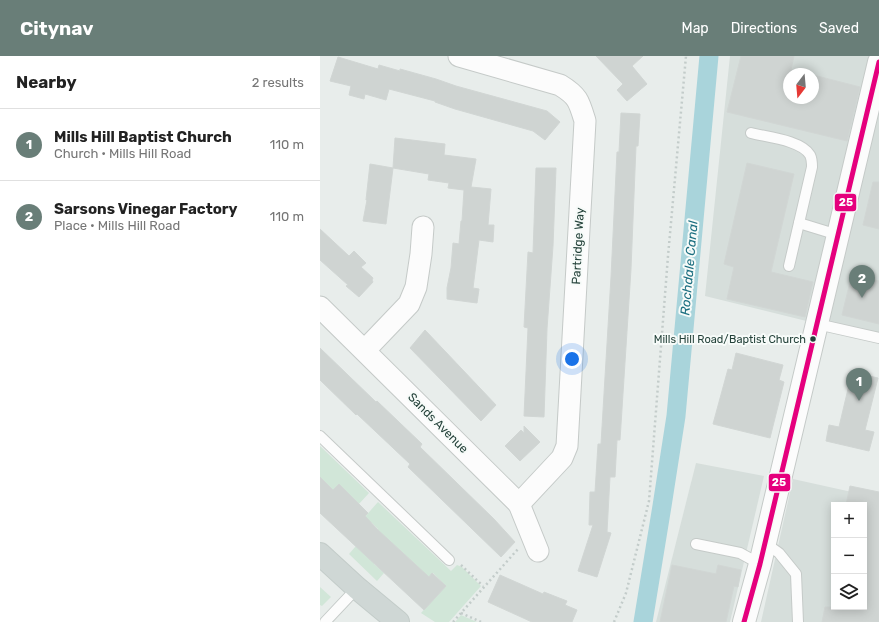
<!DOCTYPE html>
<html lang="en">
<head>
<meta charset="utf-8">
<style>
	body { margin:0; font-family:Rubik,sans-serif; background:#f6f6f6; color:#222 }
	.controls { position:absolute; right:12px; bottom:12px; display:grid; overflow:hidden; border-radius:0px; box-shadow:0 2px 10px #0003 }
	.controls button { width:36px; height:36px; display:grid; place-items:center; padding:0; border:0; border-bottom:1px solid #e0e0e0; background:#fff; color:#222; font:20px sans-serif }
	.compass { position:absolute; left:463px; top:12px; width:36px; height:36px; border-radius:50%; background:#fff; box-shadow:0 2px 10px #0003; rotate:196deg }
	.you { position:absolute; left:252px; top:303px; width:14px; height:14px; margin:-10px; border:3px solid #fff; border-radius:50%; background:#1a73e8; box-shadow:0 0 0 6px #1a73e833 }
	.badge { display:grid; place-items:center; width:26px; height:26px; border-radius:50%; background:#697e78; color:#fff; font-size:13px; font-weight:700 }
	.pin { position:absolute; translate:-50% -33px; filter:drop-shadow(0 1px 2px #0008) }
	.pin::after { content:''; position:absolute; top:21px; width:14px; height:12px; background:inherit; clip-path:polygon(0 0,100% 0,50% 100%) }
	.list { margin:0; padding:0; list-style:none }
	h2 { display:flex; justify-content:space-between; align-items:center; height:52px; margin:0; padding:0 16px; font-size:17px }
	h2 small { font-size:13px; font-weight:400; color:#767676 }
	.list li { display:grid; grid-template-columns:26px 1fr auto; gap:12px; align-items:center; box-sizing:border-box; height:72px; padding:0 16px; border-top:1px solid #e0e0e0 }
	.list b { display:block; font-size:15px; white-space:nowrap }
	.list p { margin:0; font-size:13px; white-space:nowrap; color:#767676 }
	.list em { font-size:13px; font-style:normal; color:#767676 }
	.icon { flex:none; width:22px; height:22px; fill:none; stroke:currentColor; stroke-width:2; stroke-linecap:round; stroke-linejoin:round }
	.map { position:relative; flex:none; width:559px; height:566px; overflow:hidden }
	header { display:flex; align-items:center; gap:24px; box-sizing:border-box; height:56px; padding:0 20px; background:#697e78; color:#fff }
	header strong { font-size:19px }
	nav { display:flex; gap:22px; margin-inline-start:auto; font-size:14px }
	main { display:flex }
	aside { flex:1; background:#fff }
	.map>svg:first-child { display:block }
</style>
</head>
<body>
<header>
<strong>Citynav</strong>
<nav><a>Map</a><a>Directions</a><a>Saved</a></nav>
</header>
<main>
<aside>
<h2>Nearby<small>2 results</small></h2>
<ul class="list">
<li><span class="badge">1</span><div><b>Mills Hill Baptist Church</b><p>Church · Mills Hill Road</p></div><em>110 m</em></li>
<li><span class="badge">2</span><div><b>Sarsons Vinegar Factory</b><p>Place · Mills Hill Road</p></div><em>110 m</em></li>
</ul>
</aside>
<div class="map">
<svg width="559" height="566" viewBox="0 0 559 566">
	<rect width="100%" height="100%" fill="#e8edeb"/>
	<g fill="#d6dedb" fill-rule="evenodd">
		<path d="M410,0H559V283L385,240ZM469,18H493V42H469Z"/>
		<polygon points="376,407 444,420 410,566 336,566"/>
		<path d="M473,423L559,442V566H441ZM514,449H544V551H514Z"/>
	</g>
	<g fill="#d1e6d8">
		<polygon points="0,390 49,437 38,449 0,448 0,440 9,430 0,421"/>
		<polygon points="58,446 131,515 137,509 142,511 161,530 129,566 115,566 101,557 126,530 113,517 107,523 97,510 73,488 54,508 64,517 57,525 29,498 36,490 58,473 52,467 43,463"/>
		<polygon points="0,531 11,541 2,550 0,549"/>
		<polygon points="141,559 157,566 135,566"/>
	</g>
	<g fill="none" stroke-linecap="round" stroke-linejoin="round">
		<polyline stroke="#a9d4db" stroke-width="19" points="323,566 342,450 356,360 389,0"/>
	</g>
	<g fill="#cfd4d2" stroke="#d1d6d4">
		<polygon points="276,0 323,0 312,10 327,28 307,45 297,34 303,28"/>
		<polygon points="421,0 474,0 471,14 488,18 469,18 469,42 493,42 493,19 540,31 527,85 407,56"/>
		<polygon points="18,1 58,13 59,9 80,15 80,13 116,23 136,30 227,55 240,66 225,84 213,75 135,53 115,46 115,45 69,33 66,44 45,38 44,43 29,39 31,30 10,25"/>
		<polygon points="301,57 320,58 318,90 316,90 311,213 300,384 297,384 295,421 290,421 287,476 291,477 277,521 258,515 273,469 269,469 270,436 275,436 278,388 281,388 291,221 297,96 299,96"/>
		<polygon points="75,82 125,88 124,99 156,103 151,131 171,133 168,169 174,169 173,186 159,184 153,232 159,233 157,247 127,243 127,232 131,212 133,187 139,188 141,165 142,165 144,134 128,132 129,127 108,124 109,118 73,112"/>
		<polygon points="427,107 474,118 451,216 493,226 485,261 407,243 414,211 404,208"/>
		<polygon points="50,108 73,112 66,168 43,165 47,144 46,144"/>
		<polygon points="216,112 236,112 233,190 227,273 224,361 204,360 208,272 204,271 208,196 213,197"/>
		<polygon points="553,126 559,126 559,173 543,169"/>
		<polygon points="0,173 29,200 34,195 46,207 41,211 53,222 52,224 53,226 39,241 26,230 28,229 0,204"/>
		<polygon points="532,218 559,225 559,268 522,259"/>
		<polygon points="105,274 176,349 161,365 90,292"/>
		<polygon points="0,292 56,346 57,345 102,388 100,391 174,463 195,486 181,501 88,411 90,408 37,358 36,359 0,324"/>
		<polygon points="416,297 463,309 459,324 464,326 450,382 393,368 408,313 412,314"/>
		<polygon points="532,316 558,322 545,374 554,376 549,395 506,385 509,369 519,371"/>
		<polygon points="204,370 220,386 200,405 185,390 201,374 204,377"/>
		<polygon points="0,421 13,434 19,428 48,457 45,460 58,474 109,521 112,517 126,530 104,554 0,457"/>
		<polygon points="530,430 559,436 559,566 502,566 505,551 544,551 544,449 526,449"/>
		<polygon points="352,509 396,518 398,509 421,514 418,531 414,530 406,566 340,566"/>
		<polygon points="180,519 223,538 224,536 247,545 245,549 257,554 252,566 212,566 168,546"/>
	</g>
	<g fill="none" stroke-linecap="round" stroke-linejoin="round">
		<defs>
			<g id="service">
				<path d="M431,77C446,81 481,84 490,99C492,103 492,107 492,111L469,210"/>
				<polyline points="479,167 518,179"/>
				<polyline points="497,268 559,282"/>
				<polyline points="0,380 129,504"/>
				<polyline points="445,487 459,497 476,518 478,566"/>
				<polyline points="376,488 420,497 440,508"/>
				<polyline points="5,566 37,532"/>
			</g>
			<g id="minor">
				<path d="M139,0L240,29C258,40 259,45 265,65L247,390L242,402L199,448"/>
				<polyline points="0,251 199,448 218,495"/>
				<polyline points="45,294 89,248 96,231 101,198 103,171"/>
			</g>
			<polyline id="tertiary" points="424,566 440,508 559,6"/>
			<polyline id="primary" points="0,498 37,532 78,566"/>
		</defs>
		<use href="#service" stroke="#c5cac8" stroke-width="12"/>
		<use href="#minor" stroke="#c5cac8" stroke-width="23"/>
		<use href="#tertiary" stroke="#c5cac8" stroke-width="24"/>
		<use href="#primary" stroke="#c3ccc9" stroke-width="24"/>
		<g stroke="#c3ccca" stroke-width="2.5" stroke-dasharray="2 3" stroke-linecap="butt">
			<polyline points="141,509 163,530"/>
			<polyline points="141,557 161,566"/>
			<polyline points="133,566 198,493"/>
			<polyline points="294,566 306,537 329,445 348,200 366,0"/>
		</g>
		<use href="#service" stroke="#fcfcfc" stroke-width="10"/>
		<use href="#minor" stroke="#fcfcfc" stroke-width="21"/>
		<use href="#tertiary" stroke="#fcfcfc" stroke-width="22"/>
		<use href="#primary" stroke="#cfd7d5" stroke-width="22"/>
		<defs>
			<polyline id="bus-1" points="424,566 440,508 559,6"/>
		</defs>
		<use href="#bus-1" stroke="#f7fbf9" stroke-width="8"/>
		<use href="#bus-1" stroke="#e5007d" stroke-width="5"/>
	</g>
	<circle fill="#24423a" stroke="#f7fbf9" stroke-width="1.5" cx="493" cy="283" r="3.5"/>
	<g text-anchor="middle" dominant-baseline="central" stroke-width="4" stroke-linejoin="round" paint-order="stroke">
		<g font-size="11" fill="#24423a" stroke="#f7fbf9" text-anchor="end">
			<text x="486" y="283">Mills Hill Road/Baptist Church</text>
		</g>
		<g font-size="12" fill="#24423a" stroke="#f7fbf9">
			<text transform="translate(258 190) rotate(-87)">Partridge Way</text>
			<text transform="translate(118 367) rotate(45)">Sands Avenue</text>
		</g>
		<g font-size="13" font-style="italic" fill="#1c6f80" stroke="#f7fbf9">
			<text transform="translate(369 212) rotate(-85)">Rochdale Canal</text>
		</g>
	</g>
	<g stroke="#f7fbf9" stroke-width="1.5">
		<rect x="514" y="137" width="23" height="19" rx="4" fill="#e5007d"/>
		<rect x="448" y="417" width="23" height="19" rx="4" fill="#e5007d"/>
	</g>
	<g font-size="11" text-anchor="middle" font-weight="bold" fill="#fff">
		<text x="526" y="150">25</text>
		<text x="459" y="430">25</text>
	</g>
</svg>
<div class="controls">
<button>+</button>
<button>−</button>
<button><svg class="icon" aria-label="layers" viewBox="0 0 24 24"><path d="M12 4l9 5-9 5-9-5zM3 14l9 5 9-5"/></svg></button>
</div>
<svg class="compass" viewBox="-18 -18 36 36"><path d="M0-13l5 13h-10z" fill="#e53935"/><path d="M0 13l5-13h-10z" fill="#767676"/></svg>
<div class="you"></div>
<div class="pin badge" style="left:539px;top:345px">1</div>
<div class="pin badge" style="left:542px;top:242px">2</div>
</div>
</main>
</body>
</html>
